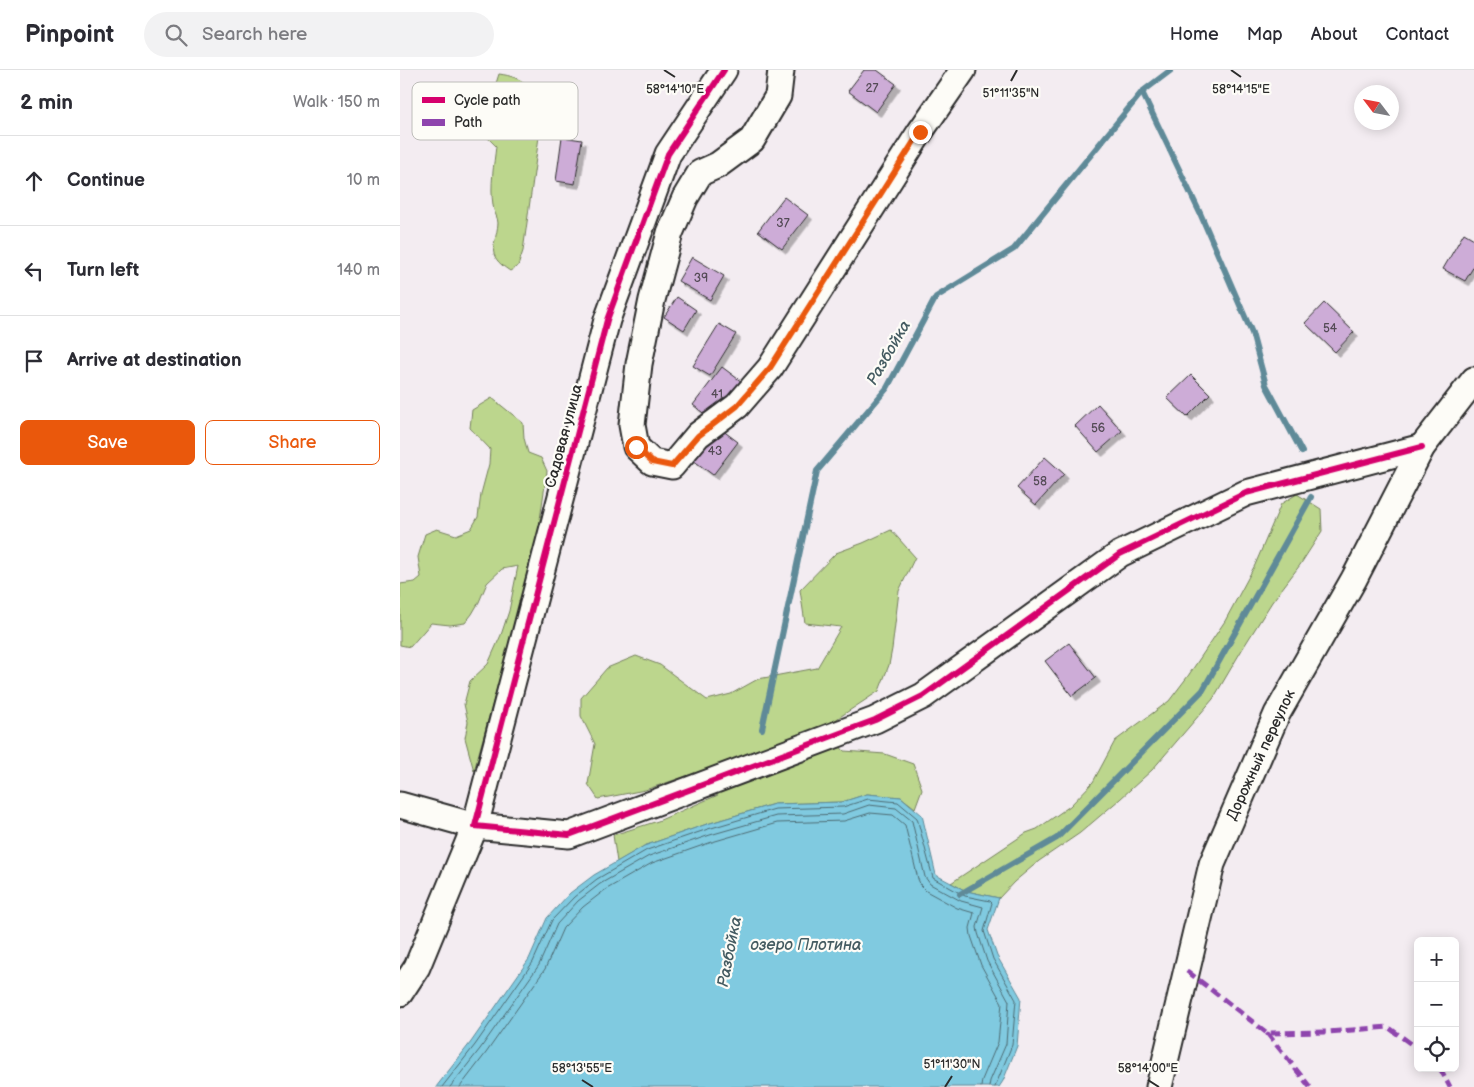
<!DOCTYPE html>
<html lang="en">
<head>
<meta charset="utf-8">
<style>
	body { margin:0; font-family:"Balsamiq Sans",sans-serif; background:#f2f2f3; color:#2b2b33 }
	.controls { position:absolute; right:15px; bottom:15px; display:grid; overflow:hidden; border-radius:8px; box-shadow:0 2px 12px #0003 }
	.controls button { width:45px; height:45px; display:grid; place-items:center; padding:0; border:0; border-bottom:1px solid #e1e1e2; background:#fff; color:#2b2b33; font:25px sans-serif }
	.compass { position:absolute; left:954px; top:15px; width:45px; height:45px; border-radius:50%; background:#fff; box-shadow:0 2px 12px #0003; rotate:302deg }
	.stop { position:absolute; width:15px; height:15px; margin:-11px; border:4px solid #ea580c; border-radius:50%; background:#fff }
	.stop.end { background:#ea580c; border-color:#fff; box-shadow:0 1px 5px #0008 }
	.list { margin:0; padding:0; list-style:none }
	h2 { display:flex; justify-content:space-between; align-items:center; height:65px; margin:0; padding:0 20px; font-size:21px }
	h2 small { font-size:16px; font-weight:400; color:#7c7c81 }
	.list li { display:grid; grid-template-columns:32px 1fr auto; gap:15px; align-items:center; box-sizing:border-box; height:90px; padding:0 20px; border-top:1px solid #e1e1e2 }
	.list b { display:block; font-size:19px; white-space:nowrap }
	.list em { font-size:16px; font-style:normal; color:#7c7c81 }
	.actions { display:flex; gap:10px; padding:15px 20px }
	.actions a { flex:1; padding:11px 0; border:1px solid #ea580c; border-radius:8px; text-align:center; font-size:18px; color:#ea580c }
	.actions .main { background:#ea580c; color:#fff }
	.icon { flex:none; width:28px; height:28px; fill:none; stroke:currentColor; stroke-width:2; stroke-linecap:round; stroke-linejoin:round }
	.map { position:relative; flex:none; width:1074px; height:1017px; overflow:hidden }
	header { display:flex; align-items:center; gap:30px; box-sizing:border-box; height:70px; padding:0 25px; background:#fff; border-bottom:1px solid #e1e1e2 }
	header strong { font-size:24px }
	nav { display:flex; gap:28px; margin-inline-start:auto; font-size:18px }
	.search { width:350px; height:45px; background:#f2f2f3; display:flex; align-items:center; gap:12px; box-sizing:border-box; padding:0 18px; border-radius:28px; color:#7c7c81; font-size:19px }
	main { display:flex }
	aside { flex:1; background:#fff }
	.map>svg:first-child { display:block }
</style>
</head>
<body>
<header>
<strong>Pinpoint</strong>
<div class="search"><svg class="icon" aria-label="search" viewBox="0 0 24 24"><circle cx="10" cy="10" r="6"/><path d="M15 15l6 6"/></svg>Search here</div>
<nav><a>Home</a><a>Map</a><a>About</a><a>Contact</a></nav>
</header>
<main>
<aside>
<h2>2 min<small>Walk · 150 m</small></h2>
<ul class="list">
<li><svg class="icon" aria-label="ahead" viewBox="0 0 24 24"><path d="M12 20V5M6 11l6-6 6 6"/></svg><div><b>Continue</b></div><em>10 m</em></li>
<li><svg class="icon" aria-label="left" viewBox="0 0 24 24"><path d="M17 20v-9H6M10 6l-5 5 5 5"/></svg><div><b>Turn left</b></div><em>140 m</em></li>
<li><svg class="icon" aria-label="arrive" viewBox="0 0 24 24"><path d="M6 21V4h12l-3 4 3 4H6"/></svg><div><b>Arrive at destination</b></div></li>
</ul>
<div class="actions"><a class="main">Save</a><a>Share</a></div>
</aside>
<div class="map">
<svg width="1074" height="1017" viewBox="0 0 1074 1017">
	<defs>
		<filter id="shadow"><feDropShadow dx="4.5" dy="4.5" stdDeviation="0" flood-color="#0004"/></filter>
	</defs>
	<rect width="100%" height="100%" fill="#f3ecf1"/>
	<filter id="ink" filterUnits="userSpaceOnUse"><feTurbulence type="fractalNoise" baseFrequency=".02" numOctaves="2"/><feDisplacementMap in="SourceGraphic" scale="10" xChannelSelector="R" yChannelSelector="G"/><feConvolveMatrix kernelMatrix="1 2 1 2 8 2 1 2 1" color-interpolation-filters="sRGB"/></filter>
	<g filter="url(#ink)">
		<g fill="#bcd68d" stroke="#74805c">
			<path d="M99,4C123,7 133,17 143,38L123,181L118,196L110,201C84,184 96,177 98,153C98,147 93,141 93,135C90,115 94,95 96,76L84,64V51Z"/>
			<polygon points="92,328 123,353 124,368 128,383 141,388 147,401 136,477 74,701 65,668 68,652 64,634 70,611 88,594 101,565 109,541 118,496 102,499 87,513 79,532 72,544 65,553 50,555 31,553 10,577 0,575 0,514 15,512 21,507 18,487 25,464 37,459 56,465 71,459 78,447 81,424 89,394 90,379 70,358 72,340"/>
			<polygon points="897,424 921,439 922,461 900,495 872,532 843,578 813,629 752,700 720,729 680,763 639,791 614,812 599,828 566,821 551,813 626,763 637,759 670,736 693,712 715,671 769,631 788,606 825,551 855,495 881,434"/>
			<polygon points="491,460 515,487 499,521 492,579 489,595 479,621 423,658 444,681 485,684 513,694 522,719 515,738 501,727 467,724 442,732 374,734 307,754 244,776 217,792 213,765 258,751 318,725 301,701 245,720 198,729 188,714 195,674 181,646 181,628 207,598 236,586 260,595 307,630 331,624 358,609 417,598 441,557 405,553 400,520 436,483 463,473"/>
		</g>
		<polygon fill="#80cae0" stroke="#5e8a98" points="467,724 501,727 522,745 536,805 566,821 599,828 588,860 597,886 621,928 617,976 603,1011 599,1017 36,1017 71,972 129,889 147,848 170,823 194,805 244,776 307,754 374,734 442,732"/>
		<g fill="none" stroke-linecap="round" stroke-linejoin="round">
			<g stroke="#4d6b73" stroke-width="1">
				<polyline points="42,1017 75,975 133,892 152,850 174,827 197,809 247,780 308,759 375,739 443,737 468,729 498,732 517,748 533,808 565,826 590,831 592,833 584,861 593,889 616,930 612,975 595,1017"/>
				<polyline points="50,1017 80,979 139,895 157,854 178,831 200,814 249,786 310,765 376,746 443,744 469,735 496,738 512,751 525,807 530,814 561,831 583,837 577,857 578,863 587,891 609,931 606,974 590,1011 589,1017"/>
				<polyline points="60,1017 86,983 145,899 163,858 183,837 205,820 252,793 312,772 377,753 444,751 470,743 493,745 505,755 518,809 521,816 526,821 557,838 574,843 570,858 571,866 581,895 602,933 598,972 582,1010 581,1017"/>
			</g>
			<g stroke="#5e8a98" stroke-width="6">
				<polyline points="742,22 800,143 852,263 866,315 902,382"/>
				<polyline points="362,659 417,401 487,318 536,227 614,179 742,22 771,0"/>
				<polyline points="560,824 657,768 803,620 911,427"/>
			</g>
		</g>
		<g fill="#cdacd7" stroke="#2b2b2b" filter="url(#shadow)">
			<polygon points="464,0 477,0 496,14 476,42 448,21"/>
			<polygon points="162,67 182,70 175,114 156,111"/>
			<polygon points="384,127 408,145 382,179 358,161"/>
			<polygon points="1064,163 1074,169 1074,196 1065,211 1043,199"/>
			<polygon points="292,187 324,206 310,230 278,211"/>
			<polygon points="277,227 296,240 284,260 264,247"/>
			<polygon points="924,233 954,262 935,282 905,253"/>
			<polygon points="319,254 336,264 310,306 293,296"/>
			<polygon points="322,297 342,312 312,350 293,335"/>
			<polygon points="791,305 810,324 787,347 767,328"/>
			<polygon points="698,334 722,361 698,382 675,356"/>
			<polygon points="318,357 338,372 313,405 293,390"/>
			<polygon points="645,387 664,404 636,435 617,418"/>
			<polygon points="669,573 696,608 672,626 645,591"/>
		</g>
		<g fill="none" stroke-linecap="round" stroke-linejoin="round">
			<defs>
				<g id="minor">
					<polyline points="381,0 378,26 352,70 318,95 300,103 285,128 270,163 252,230 239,294 232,355 236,377 252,392 272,396 298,365 337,336 370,298 520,62 563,0"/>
					<polyline points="0,735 75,756 169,765 475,650 523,626 720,484 846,423 1022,377"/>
					<polyline points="0,923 17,897 75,756 207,250 268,84 324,0"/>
					<polyline points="759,1017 812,794 877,644 954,509 1022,377 1074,310"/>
				</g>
			</defs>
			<use href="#minor" stroke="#2b2b2b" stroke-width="29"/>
			<use href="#minor" stroke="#fdfcf7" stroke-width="25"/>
			<g stroke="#8e44ad" stroke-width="5" stroke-dasharray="10 5" stroke-linecap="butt">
				<polyline points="787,901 867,963 929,962 988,957 1018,979"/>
				<polyline points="867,963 910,1017"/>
				<polyline points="1040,998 1050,1017"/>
			</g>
			<defs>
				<polyline id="cycleway" points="324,0 268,84 207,250 75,756 169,765 475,650 523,626 720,484 846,423 1022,377"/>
			</defs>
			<use href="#cycleway" stroke="#fdfcf7" stroke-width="9"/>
			<use href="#cycleway" stroke="#d6006c" stroke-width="6"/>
		</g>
	</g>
	<g fill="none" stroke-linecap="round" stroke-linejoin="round" filter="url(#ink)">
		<polyline stroke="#ea580c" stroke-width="6" points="236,377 252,392 272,396 298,366 337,336 370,298 520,62"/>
	</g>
	<path fill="none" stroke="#2b2b2b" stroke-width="2" d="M264,0L275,7M831,0L841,7M611,11L617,0M182,1010L193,1017M748,1010L759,1017M545,1017L552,1006"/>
	<g text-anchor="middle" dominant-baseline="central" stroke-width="4.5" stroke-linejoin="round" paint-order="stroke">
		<g font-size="12" fill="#544b56">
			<text x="472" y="18">27</text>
			<text x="383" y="153">37</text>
			<text x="301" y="208">39</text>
			<text x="930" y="258">54</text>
			<text x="317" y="324">41</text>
			<text x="698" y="358">56</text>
			<text x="315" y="381">43</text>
			<text x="640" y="411">58</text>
		</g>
		<g font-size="15" fill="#2b2b2b" stroke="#fdfcf7">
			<text transform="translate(164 366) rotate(-75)">Садовая улица</text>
			<text transform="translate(861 685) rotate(-65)">Дорожный переулок</text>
		</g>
		<g font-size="16" font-style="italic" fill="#445b61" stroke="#fdfcf7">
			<text transform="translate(489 283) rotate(-60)">Разбойка</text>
			<text x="406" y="875">озеро Плотина</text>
			<text transform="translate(330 882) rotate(-79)">Разбойка</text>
		</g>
	</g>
	<rect x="12" y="12" width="166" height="58" rx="8" fill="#fdfcf7" stroke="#bebdba" stroke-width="1"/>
	<rect x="22" y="27" width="23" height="6" fill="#d6006c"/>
	<rect x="22" y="49" width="23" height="7" fill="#8e44ad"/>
	<g font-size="14" fill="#2b2b2b">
		<text x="54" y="35">Cycle path</text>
		<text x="54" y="57">Path</text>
	</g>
	<g font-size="12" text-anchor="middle" fill="#2b2b2b" stroke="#fdfcf7" stroke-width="4.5" stroke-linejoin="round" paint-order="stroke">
		<text x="275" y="23">58°14'10"E</text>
		<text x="841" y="23">58°14'15"E</text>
		<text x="611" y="27">51°11'35"N</text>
		<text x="552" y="998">51°11'30"N</text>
		<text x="182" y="1002">58°13'55"E</text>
		<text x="748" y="1002">58°14'00"E</text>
	</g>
</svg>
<div class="controls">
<button>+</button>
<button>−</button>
<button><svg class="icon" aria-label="locate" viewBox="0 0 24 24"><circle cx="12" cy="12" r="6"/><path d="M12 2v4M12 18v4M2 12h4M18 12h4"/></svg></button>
</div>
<svg class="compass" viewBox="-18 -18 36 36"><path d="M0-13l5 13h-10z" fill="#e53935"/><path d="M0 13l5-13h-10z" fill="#7c7c81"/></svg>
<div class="stop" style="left:236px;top:377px"></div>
<div class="stop end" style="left:520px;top:62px"></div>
</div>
</main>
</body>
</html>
